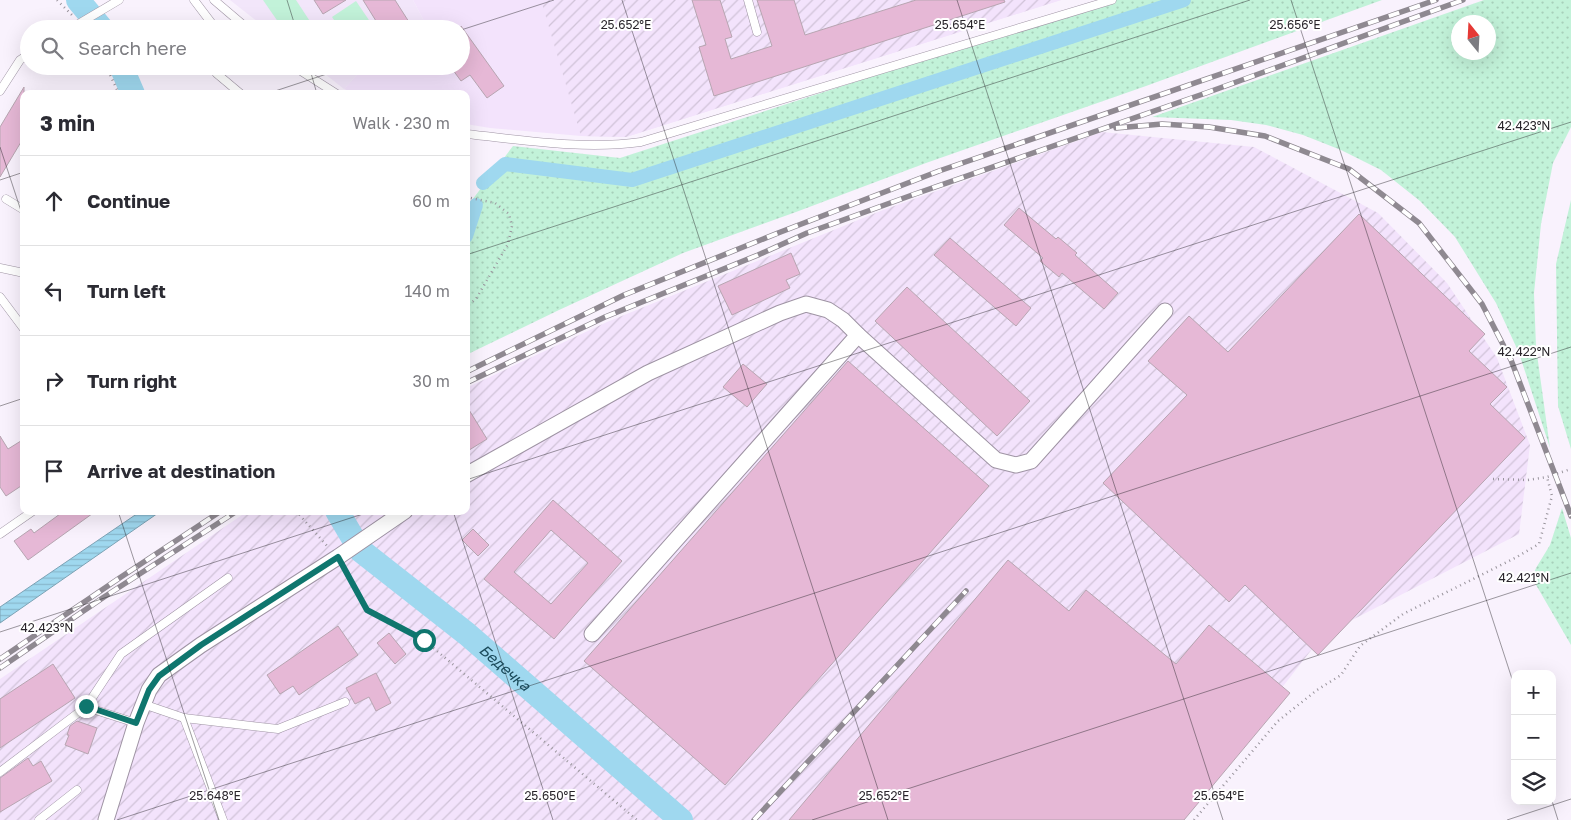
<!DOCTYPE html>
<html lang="en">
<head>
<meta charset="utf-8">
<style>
	body { margin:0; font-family:"Golos Text",sans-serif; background:#f7f7f7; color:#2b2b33 }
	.controls { position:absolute; right:15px; bottom:15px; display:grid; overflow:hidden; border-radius:10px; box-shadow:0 5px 20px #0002 }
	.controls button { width:45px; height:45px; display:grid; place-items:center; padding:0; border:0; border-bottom:1px solid #e1e1e2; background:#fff; color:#2b2b33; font:25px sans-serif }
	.compass { position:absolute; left:1451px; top:15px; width:45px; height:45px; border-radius:50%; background:#fff; box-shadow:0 5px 20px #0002; rotate:342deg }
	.stop { position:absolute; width:15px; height:15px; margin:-11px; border:4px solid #0f766e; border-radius:50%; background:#fff }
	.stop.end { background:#0f766e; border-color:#fff; box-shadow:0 1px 5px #0008 }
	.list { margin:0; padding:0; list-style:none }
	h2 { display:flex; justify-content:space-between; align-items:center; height:65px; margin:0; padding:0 20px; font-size:21px }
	h2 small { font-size:16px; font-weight:400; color:#7c7c81 }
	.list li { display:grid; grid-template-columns:32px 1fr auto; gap:15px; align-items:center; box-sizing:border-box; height:90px; padding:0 20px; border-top:1px solid #e1e1e2 }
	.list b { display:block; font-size:19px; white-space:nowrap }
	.list em { font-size:16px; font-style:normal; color:#7c7c81 }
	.icon { flex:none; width:28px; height:28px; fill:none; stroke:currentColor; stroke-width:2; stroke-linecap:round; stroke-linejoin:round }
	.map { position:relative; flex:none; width:1571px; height:820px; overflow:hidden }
	.search { position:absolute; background:#fff; box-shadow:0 5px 20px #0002; left:20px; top:20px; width:450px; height:55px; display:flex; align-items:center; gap:12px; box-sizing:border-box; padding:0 18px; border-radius:28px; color:#7c7c81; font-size:19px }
	.panel { position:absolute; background:#fff; box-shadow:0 5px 20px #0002; left:20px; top:90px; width:450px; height:425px; border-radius:10px }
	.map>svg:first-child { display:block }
</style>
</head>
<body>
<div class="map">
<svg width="1571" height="820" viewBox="0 0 1571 820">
	<defs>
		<pattern id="industrial-furrows" width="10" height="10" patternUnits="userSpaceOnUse" patternTransform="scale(1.25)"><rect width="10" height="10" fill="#f3e3fc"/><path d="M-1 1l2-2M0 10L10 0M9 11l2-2" fill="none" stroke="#d0c3d8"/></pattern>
		<pattern id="grass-dots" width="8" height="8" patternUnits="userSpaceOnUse" patternTransform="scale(1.25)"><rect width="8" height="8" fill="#c2f2d9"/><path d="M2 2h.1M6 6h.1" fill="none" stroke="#a7cfba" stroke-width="1.8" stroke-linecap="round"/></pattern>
		<pattern id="water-rules" width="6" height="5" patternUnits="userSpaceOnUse" patternTransform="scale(1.25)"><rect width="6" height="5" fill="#9fd8ef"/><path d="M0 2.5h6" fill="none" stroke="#89b9cd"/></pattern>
	</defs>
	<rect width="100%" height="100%" fill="#f9f2fd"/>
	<polygon fill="#f3e3fc" points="413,0 1061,0 626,137 581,136 490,128 466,124 466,94 357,94 344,89 365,66 461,66 461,29 412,29 424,21"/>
	<g fill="url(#industrial-furrows)">
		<polygon points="541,0 1061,0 626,137 581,136"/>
		<polygon points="1102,132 1254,147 1378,213 1447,283 1497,358 1530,445 1519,534 1323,635 1179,820 0,820 0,679 248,511 466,511 466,388 607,322 883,210"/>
	</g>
	<g fill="#f2e6fa">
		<polygon points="230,0 413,0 424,21 412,29 267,29"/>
		<polygon points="315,66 365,66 344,89"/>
	</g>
	<g fill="url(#grass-dots)" fill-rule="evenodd">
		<polygon points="1108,0 1382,0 1146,86 926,163 796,212 683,253 559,310 466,355 466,208 513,146 620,158"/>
		<path d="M1484,0H1571V127L1553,163L1541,224L1534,293L1536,347L1550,448L1519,353L1496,303L1455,237L1420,201L1381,170L1341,150L1303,135L1266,125L1231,120L1152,117ZM1488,22V52H1458V22Z"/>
		<polygon points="1571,200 1571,449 1558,406 1556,264"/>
		<polygon points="1562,508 1571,538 1571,645 1532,578 1536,568 1550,545"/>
	</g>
	<g fill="#c2f2d9">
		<polygon points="263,0 296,0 315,29 283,29"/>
		<polygon points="356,1 375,29 340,29 332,17"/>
	</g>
	<polygon fill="url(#water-rules)" stroke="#7ca2b4" points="141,511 161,511 0,623 0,607"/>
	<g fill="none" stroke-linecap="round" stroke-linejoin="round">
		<g stroke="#9fd8ef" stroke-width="14">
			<polyline points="483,183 505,164 632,180 1184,0"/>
			<polyline points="466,236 476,205"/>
		</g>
		<g stroke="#9fd8ef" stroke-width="24">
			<polyline points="78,0 102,29"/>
			<polyline points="121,66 133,94"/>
			<path id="s1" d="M337,511L360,550L467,634L681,820"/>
		</g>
	</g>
	<g fill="#e6b8d6" stroke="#b7a5b1" fill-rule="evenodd">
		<polygon points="314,0 346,0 323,14"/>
		<polygon points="363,0 395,0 409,22 397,29 381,29"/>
		<polygon points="692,0 720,0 732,37 725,39 731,59 772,46 757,0 794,0 805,35 916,0 1004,0 1005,2 714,96 699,47 706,45"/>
		<polygon points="461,26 504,86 487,98 470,75 461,81 450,66 461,66"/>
		<polygon points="24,87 24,137 0,177 0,127"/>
		<polygon points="1019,208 1056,239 1058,237 1077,253 1075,255 1118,293 1104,309 1062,273 1059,277 1040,261 1043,258 1004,225"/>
		<polygon points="1359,214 1485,334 1469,351 1507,387 1490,404 1525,438 1318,655 1245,585 1229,602 1103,483 1187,395 1148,361 1189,316 1228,352"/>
		<polygon points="950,238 1031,308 1016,326 934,255"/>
		<polygon points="791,253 800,274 786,280 790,288 732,315 718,286"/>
		<polygon points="907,287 1030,401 997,436 875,321"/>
		<polygon points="848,361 989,486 725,785 584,661"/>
		<polygon points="743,364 767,384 747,407 723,387"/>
		<polygon points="466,405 487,439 466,452"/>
		<polygon points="0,436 8,449 24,439 24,484 6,496 0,487"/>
		<path d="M553,500L622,561L554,639L484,579ZM551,530L588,563L551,604L514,572Z"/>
		<polygon points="64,511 96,511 28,560 14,541 31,529 34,533"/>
		<polygon points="473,529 489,545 478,556 462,540"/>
		<polygon points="1008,560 1069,611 1086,590 1176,664 1209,625 1290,693 1184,820 789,820"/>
		<polygon points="338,626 358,655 299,695 293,686 280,694 267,675"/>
		<polygon points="389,633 406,654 395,664 377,643"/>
		<polygon points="53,664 75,698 0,748 0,699"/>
		<polygon points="376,673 391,703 376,711 369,697 355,704 346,688"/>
		<polygon points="77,721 97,728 88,754 65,745 69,735 67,735 70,726"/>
		<polygon points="28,758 33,766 41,761 52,781 0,812 0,778"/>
	</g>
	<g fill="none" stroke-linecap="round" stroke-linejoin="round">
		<defs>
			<g id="lane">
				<polyline points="194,0 216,29"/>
				<polyline points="214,0 248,29"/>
				<polyline points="748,0 757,32"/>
				<polyline points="70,29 119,0"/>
				<polyline points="218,66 216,73 241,94"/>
				<polyline points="293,66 337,94"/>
				<polyline points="0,91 20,60 29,54"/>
				<path d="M466,134C524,140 583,150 641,142L1112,0"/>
				<polyline points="6,199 24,210"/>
				<polyline points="0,268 24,273"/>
				<polyline points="0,297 24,329"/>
				<polyline points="0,534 33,511"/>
				<polyline points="143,704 184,718 278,729 345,702"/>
				<polyline points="86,707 136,723"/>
				<polyline points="184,718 223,820"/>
				<polyline points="0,772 86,707 121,654 228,578"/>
				<polyline points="39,820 77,790"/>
			</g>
			<g id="street">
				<polyline points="466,475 648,373 780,313 806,304 828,310 843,320 858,335 996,460 1016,465 1031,461 1165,311"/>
				<polyline points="592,634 858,335"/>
				<polyline points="106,820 136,723 149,690 159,675 201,645 338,557 405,511"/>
			</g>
		</defs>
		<use href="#lane" stroke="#9f94a4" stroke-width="9"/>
		<use href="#street" stroke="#9f94a4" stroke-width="17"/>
		<g stroke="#9a959d" stroke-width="2.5" stroke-dasharray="1 4" stroke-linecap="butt">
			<polyline points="57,0 74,17"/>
			<polyline points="106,66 119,94"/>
			<polyline points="466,197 495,203 509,214 512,226 508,244 476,299 466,307"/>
			<polyline points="1493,479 1528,480 1547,477 1571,469"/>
			<polyline points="296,511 328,547"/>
			<polyline points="343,568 367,610 424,640 637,820"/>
			<polyline points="1194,820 1278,721 1317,690 1341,675 1360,646 1403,614 1515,558 1539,544 1552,496 1547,477"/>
		</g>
		<use href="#lane" stroke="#fff" stroke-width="8"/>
		<use href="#street" stroke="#fff" stroke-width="15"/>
		<defs>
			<g id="rail">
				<polyline points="1116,128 1162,124 1209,127 1265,136 1349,169 1419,223 1482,304 1511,360 1571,516"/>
				<polyline points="466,372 624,295 778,233 939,171 1436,0"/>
				<polyline points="466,383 605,317 758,255 807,233 915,194 1206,93 1463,0"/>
				<polyline points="0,659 121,577 221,511"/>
				<polyline points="0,668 104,597 237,511"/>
				<polyline points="754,820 966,591"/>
			</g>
		</defs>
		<use href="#rail" stroke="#8f8991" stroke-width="5.5"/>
		<use href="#rail" stroke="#fff" stroke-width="4" stroke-dasharray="11" stroke-linecap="butt"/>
	</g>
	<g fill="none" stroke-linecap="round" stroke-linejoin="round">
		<polyline stroke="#0f766e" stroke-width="6" points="86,706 136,723 149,690 159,676 201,645 338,557 367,610 424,640"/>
	</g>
	<path fill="none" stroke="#29252b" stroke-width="1" stroke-opacity="0.45" d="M287,0L296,29M622,0L888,820M957,0L1223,820M1291,0L1515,688M461,30L554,0M309,66L317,94M266,94L351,66M0,147L24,220M0,180L24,172M466,255L1250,0M0,406L24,398M466,480L1571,122M118,511L219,820M453,511L553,820M0,632L372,511M1552,801L1558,820M117,820L1571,347M812,820L1571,573M1507,820L1571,799"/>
	<g text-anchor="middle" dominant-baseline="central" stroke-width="4" stroke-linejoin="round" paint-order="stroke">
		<g font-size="15" font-style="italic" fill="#1b4b5b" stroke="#fff">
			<text stroke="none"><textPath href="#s1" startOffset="232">Бедечка</textPath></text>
		</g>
	</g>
	<g font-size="12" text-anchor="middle" fill="#29252b" stroke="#fff" stroke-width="4" stroke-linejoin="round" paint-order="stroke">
		<text x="626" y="29">25.652°E</text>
		<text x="960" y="29">25.654°E</text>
		<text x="1295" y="29">25.656°E</text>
		<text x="1524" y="130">42.423°N</text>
		<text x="1524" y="356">42.422°N</text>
		<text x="1524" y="582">42.421°N</text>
		<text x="47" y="632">42.423°N</text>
		<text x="215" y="800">25.648°E</text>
		<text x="550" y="800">25.650°E</text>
		<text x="884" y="800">25.652°E</text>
		<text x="1219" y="800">25.654°E</text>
	</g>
</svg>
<div class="controls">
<button>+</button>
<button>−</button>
<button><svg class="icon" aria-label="layers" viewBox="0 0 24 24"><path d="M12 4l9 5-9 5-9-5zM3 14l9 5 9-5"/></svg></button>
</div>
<svg class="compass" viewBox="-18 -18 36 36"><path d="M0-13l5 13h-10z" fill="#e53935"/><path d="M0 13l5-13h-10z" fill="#7c7c81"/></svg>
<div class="stop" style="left:424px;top:640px"></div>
<div class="stop end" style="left:86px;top:706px"></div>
<div class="search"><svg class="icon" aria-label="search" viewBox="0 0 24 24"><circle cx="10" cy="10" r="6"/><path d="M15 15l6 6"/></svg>Search here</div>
<section class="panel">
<h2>3 min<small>Walk · 230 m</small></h2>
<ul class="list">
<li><svg class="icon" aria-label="ahead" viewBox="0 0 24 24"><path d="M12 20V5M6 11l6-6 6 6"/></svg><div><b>Continue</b></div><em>60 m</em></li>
<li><svg class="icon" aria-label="left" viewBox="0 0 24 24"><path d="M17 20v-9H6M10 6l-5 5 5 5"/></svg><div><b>Turn left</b></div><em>140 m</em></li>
<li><svg class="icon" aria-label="right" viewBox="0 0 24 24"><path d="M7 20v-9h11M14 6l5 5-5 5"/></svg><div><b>Turn right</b></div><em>30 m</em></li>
<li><svg class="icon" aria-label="arrive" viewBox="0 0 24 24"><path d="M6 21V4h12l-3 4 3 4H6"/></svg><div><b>Arrive at destination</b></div></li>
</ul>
</section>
</div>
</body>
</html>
